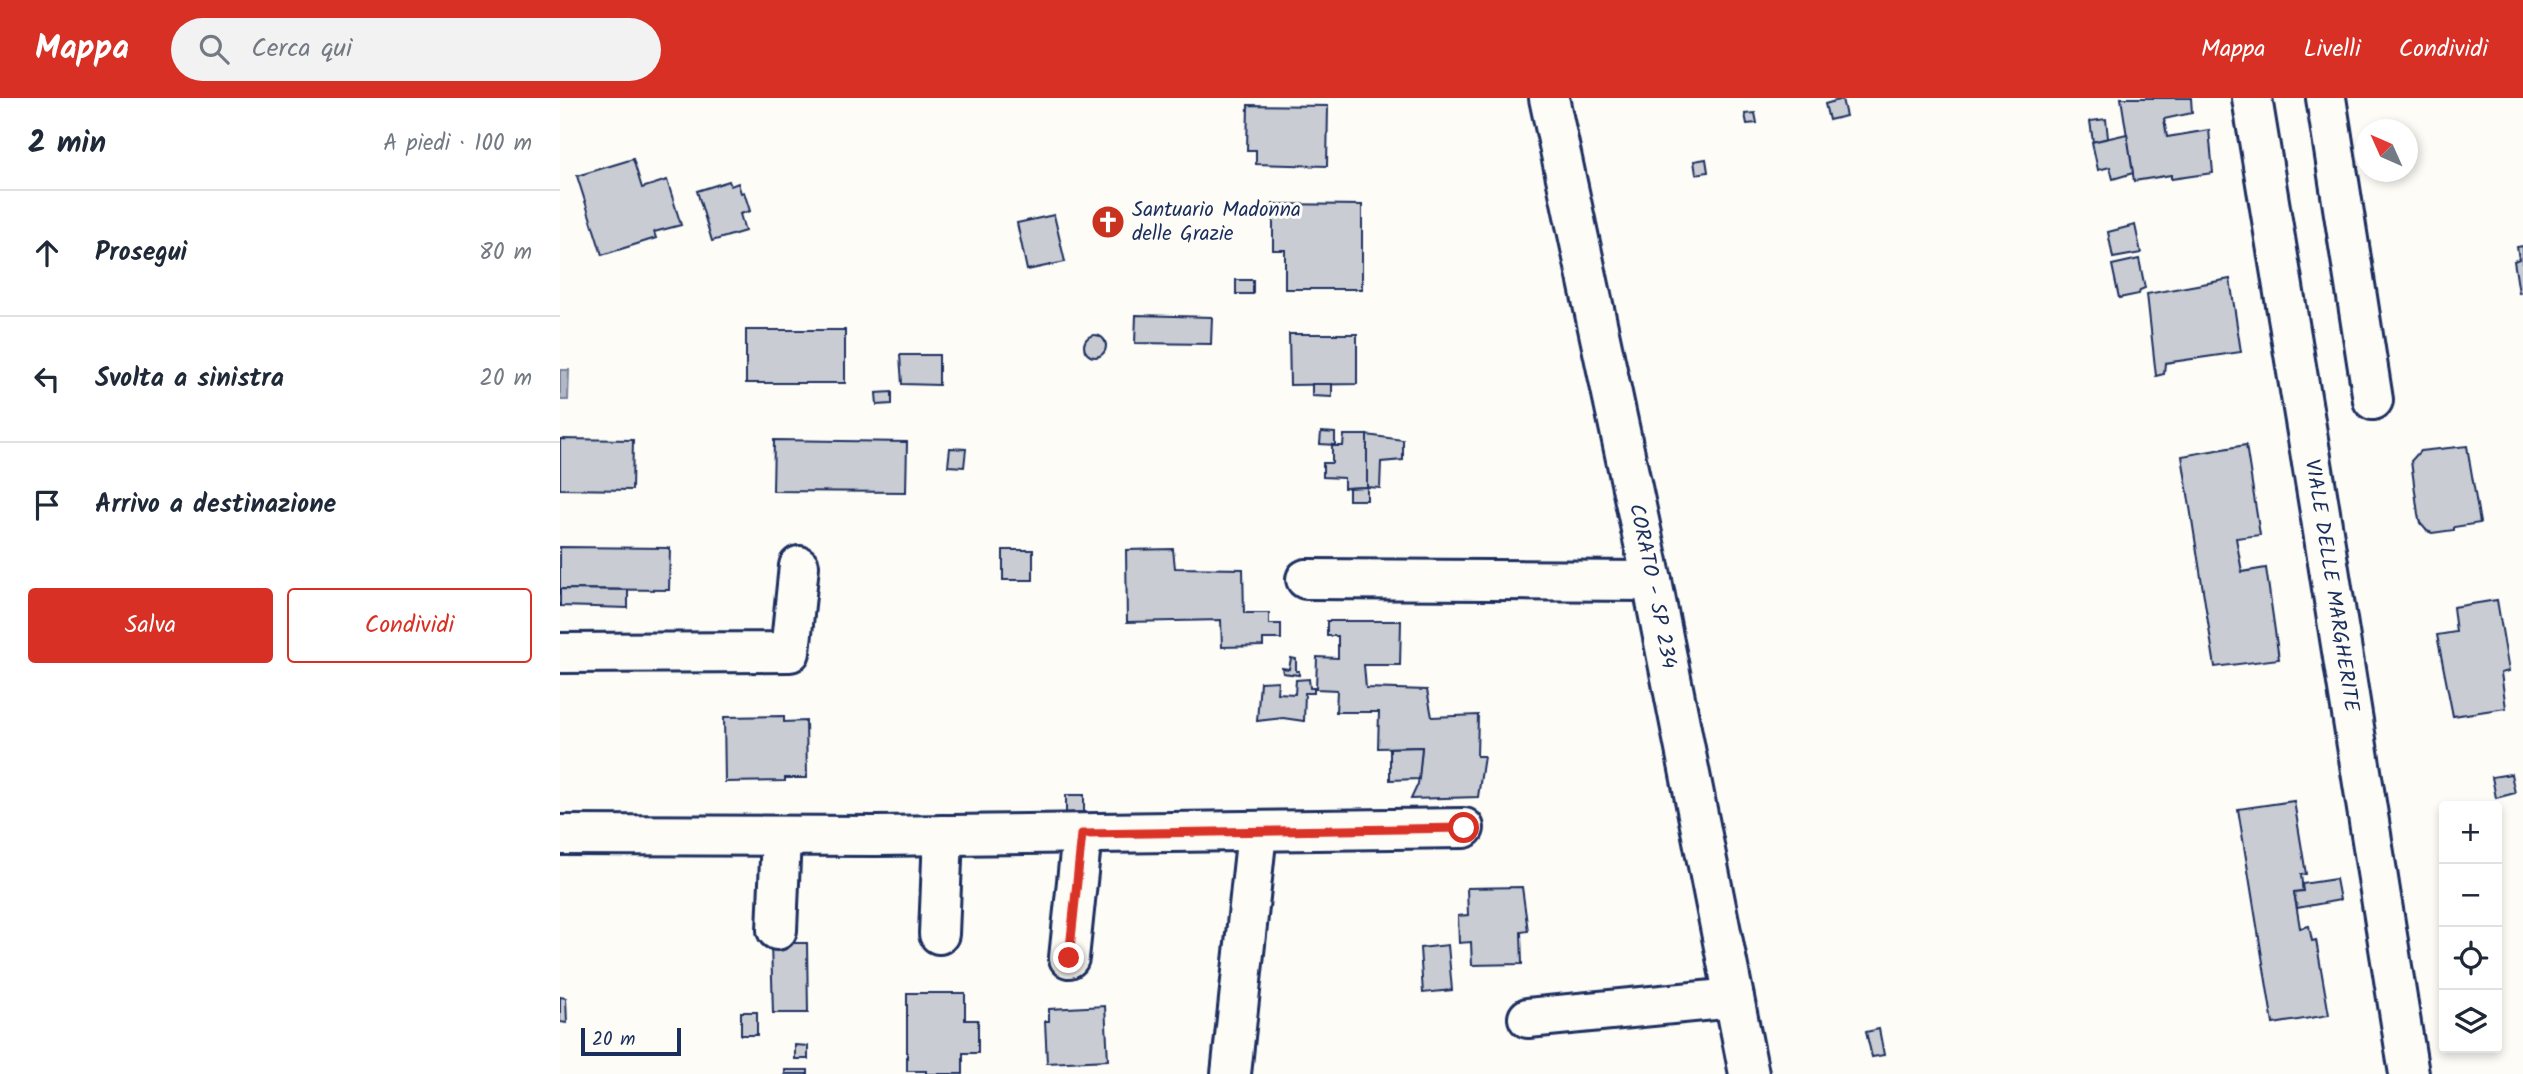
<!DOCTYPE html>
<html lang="it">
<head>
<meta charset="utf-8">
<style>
	body { margin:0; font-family:Kalam,sans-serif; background:#f2f2f3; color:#1f2937 }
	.controls { position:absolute; right:21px; bottom:21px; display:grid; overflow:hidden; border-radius:7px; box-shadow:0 4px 10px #0003 }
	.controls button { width:63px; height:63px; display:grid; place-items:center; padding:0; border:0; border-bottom:2px solid #e0e1e3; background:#fff; color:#1f2937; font:35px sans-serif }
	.compass { position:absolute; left:1795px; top:21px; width:63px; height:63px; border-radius:50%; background:#fff; box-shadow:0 4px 10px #0003; rotate:315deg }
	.scale { position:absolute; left:21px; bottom:18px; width:100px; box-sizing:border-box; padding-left:7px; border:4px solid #1b2f5e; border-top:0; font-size:19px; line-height:24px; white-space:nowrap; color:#1b2f5e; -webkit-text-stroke:5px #fdfcf7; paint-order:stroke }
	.stop { position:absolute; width:21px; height:21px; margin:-16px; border:5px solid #d93025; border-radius:50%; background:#fff }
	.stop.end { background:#d93025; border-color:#fff; box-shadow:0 2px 7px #0008 }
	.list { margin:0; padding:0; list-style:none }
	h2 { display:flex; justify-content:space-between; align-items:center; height:91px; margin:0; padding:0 28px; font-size:30px }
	h2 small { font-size:23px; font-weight:400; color:#747a83 }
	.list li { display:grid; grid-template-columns:46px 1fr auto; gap:21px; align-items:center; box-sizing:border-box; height:126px; padding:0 28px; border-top:2px solid #e0e1e3 }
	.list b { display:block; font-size:26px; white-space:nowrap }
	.list em { font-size:23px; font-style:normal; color:#747a83 }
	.actions { display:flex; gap:14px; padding:21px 28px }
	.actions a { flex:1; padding:16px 0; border:2px solid #d93025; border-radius:7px; text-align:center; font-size:24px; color:#d93025 }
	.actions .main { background:#d93025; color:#fff }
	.icon { flex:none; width:38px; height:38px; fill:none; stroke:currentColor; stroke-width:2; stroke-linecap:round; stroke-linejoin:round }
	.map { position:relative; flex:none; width:1963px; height:976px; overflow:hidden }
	header { display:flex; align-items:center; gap:42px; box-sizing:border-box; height:98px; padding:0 35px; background:#d93025; color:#fff }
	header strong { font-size:33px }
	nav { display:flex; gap:38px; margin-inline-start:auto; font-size:24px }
	.search { width:490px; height:63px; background:#f2f2f3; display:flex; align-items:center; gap:18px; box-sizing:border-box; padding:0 24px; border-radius:38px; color:#747a83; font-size:26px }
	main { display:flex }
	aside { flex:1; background:#fff }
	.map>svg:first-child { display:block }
</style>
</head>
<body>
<header>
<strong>Mappa</strong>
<div class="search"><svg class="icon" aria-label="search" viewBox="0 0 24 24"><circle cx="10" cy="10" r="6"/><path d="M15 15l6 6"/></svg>Cerca qui</div>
<nav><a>Mappa</a><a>Livelli</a><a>Condividi</a></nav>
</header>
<main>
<aside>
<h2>2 min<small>A piedi · 100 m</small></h2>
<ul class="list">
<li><svg class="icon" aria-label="ahead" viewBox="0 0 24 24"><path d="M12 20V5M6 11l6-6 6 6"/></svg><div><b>Prosegui</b></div><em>80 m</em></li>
<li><svg class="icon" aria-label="left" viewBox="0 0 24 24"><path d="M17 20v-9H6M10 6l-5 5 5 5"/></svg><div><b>Svolta a sinistra</b></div><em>20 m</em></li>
<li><svg class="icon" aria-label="arrive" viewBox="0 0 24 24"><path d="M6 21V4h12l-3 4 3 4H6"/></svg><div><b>Arrivo a destinazione</b></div></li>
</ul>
<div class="actions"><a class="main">Salva</a><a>Condividi</a></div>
</aside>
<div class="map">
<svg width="1963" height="976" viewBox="0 0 1963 976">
	<rect width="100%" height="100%" fill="#fdfcf7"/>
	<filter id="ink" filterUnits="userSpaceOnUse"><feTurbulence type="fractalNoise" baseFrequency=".0143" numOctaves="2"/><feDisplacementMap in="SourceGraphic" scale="14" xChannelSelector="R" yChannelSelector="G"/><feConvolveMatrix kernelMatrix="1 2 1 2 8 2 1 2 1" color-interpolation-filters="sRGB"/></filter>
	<g filter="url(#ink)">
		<polygon fill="#b3b8c5" stroke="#76819c" stroke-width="2" points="0,272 9,272 8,302 0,302"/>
		<g fill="#c9ccd3" stroke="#1b2f5e" stroke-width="2">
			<polygon points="1561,0 1631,0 1632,15 1604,21 1607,39 1649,32 1653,75 1611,81 1611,77 1574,83"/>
			<polygon points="1282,1 1286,18 1269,22 1265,6"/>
			<polygon points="688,7 768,8 767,68 696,66 696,52 687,52"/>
			<polygon points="1195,15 1197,25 1187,26 1185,16"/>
			<polygon points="1546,21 1548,40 1533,44 1530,23"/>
			<polygon points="1567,36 1573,75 1553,81 1550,69 1538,72 1532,44"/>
			<polygon points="73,61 82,90 107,82 121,127 94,134 96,140 42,157 17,78"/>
			<polygon points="1146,61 1148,74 1136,76 1134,63"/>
			<polygon points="169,83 171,88 178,85 181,95 184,94 190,113 180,116 185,133 152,143 137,93"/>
			<polygon points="713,106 802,107 802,191 725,191 725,152 713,152"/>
			<polygon points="494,117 505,164 467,172 457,125"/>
			<polygon points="1575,127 1581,155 1553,160 1548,134"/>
			<polygon points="1963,148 1963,194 1959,195 1954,163 1959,161 1957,149"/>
			<polygon points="1579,161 1585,190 1580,192 1579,196 1559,200 1552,167"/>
			<polygon points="1670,181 1681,254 1605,265 1604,276 1596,278 1587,196"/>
			<rect x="676" y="182" width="17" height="14"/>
			<polygon points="576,217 652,219 651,246 575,245"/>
			<rect x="186" y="232" width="99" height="53"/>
			<polygon points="729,236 797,236 797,286 730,287"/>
			<circle cx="535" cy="248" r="11"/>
			<polygon points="340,257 379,257 379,287 342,286"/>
			<polygon points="752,286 772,286 772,299 752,298"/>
			<polygon points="332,294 332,306 317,307 316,295"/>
			<polygon points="761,334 775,335 775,347 760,346"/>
			<polygon points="784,337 807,337 807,389 784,390 784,380 763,379 763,365 772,365 772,348 783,348"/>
			<polygon points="807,337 843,342 843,362 821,364 820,390 807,389"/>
			<polygon points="0,341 73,342 72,392 0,391"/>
			<polygon points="214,342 347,344 346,394 213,393"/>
			<polygon points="1686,347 1700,437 1676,440 1682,474 1706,470 1719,561 1655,569 1622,358"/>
			<polygon points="1907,348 1920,425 1894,429 1894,432 1872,435 1867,433 1860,425 1858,416 1851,363 1860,353"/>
			<polygon points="390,350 406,351 404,369 388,368"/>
			<polygon points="807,389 807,402 789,402 789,390"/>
			<polygon points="0,449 110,450 109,492 0,491"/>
			<polygon points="613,451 615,470 683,471 684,515 709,515 709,526 721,526 721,541 703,541 703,548 662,549 661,522 567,524 566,452"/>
			<rect x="443" y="452" width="30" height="30"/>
			<polygon points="0,491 68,492 68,510 0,508"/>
			<polygon points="1937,502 1949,573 1941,575 1946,610 1893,618 1877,537 1896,534 1893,509"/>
			<polygon points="767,523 841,523 840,567 804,567 806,590 867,592 872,619 918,617 917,658 924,658 918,699 851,701 858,686 862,649 818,650 819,614 776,614 777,592 756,591 757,559 778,560 778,538 767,538"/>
			<polygon points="731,560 736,561 736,573 739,573 739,577 723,575 722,570 729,571"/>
			<polygon points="749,581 750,590 754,590 754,595 745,595 744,623 723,620 697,623 700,584 718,583 717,595 735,596 736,582"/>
			<polygon points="224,618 224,624 246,623 247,680 225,680 225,683 165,684 164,619"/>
			<polygon points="862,649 859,681 830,682 830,650"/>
			<polygon points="1951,676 1955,695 1936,700 1932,679"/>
			<polygon points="506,697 524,697 524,714 506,715"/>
			<polygon points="1734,703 1746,776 1741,777 1743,793 1734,794 1740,830 1749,828 1752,843 1756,842 1769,917 1713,926 1678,711"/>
			<polygon points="1776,781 1780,802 1737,810 1734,794 1743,793 1742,786"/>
			<polygon points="962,789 968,833 961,834 962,866 912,867 911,844 899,845 898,818 908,817 907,790"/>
			<polygon points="211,845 247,845 248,915 213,915"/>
			<polygon points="888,847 892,892 863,895 860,850"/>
			<polygon points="347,895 405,895 405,922 418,922 418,955 403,955 403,976 366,976 366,973 347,973"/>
			<polygon points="0,899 6,900 7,925 0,924"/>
			<polygon points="545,908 548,962 487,965 485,923 489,923 489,911"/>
			<rect x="181" y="914" width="16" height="23"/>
			<polygon points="1319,931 1324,957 1312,959 1306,934"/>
			<polygon points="235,947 248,948 248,961 235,961"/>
			<rect x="225" y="972" width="23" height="4"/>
		</g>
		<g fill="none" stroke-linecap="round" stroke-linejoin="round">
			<defs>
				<g id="minor">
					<path id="s1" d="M1692,0L1759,408L1849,976"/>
					<polyline points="1766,0 1813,302"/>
					<polyline points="746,481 1092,483"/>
					<polyline points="0,555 230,554 239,468"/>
					<polyline points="0,737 317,738 904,730"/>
					<polyline points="217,832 221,738"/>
					<polyline points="379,836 383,737"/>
					<polyline points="509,860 522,736"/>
					<polyline points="968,920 1174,900"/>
					<polyline points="671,976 697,734"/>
				</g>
				<g id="major">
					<path id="s2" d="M989,0L1092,483L1189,976"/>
				</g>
			</defs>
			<use href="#minor" stroke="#1b2f5e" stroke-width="44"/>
			<use href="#major" stroke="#1b2f5e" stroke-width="44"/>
			<use href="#minor" stroke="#fdfcf7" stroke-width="38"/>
			<use href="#major" stroke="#fdfcf7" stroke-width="38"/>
		</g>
	</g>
	<g fill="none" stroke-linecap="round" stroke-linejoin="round" filter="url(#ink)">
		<polyline stroke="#d93025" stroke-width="9" points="509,860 522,736 904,730"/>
	</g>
	<defs>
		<symbol id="church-disc" viewBox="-11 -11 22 22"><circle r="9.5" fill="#c8321e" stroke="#fdfcf7"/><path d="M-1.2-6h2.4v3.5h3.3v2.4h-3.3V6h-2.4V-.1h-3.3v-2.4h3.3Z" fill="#fff"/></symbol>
	</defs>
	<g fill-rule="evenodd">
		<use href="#church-disc" x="529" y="105" width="38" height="38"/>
	</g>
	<g text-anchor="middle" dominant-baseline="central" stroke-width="6" stroke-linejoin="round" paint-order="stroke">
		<g font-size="21" fill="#1b2f5e" stroke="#fdfcf7" text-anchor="start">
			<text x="572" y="112">Santuario Madonna<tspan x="572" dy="24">delle Grazie</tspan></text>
		</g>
		<g font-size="21" fill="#1b2f5e" stroke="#fdfcf7">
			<text stroke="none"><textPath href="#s2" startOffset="499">CORATO - SP 234</textPath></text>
			<text stroke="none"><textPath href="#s1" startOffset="494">VIALE DELLE MARGHERITE</textPath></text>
		</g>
	</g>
</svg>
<div class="controls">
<button>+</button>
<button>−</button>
<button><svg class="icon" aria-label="locate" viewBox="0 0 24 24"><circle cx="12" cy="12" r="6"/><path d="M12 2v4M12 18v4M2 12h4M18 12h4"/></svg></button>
<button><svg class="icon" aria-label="layers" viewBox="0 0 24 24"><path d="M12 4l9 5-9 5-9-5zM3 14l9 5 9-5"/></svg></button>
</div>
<svg class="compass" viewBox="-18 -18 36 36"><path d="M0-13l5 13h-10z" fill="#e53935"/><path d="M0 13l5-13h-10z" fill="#747a83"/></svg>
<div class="scale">20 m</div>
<div class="stop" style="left:904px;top:730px"></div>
<div class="stop end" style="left:509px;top:860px"></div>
</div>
</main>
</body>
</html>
